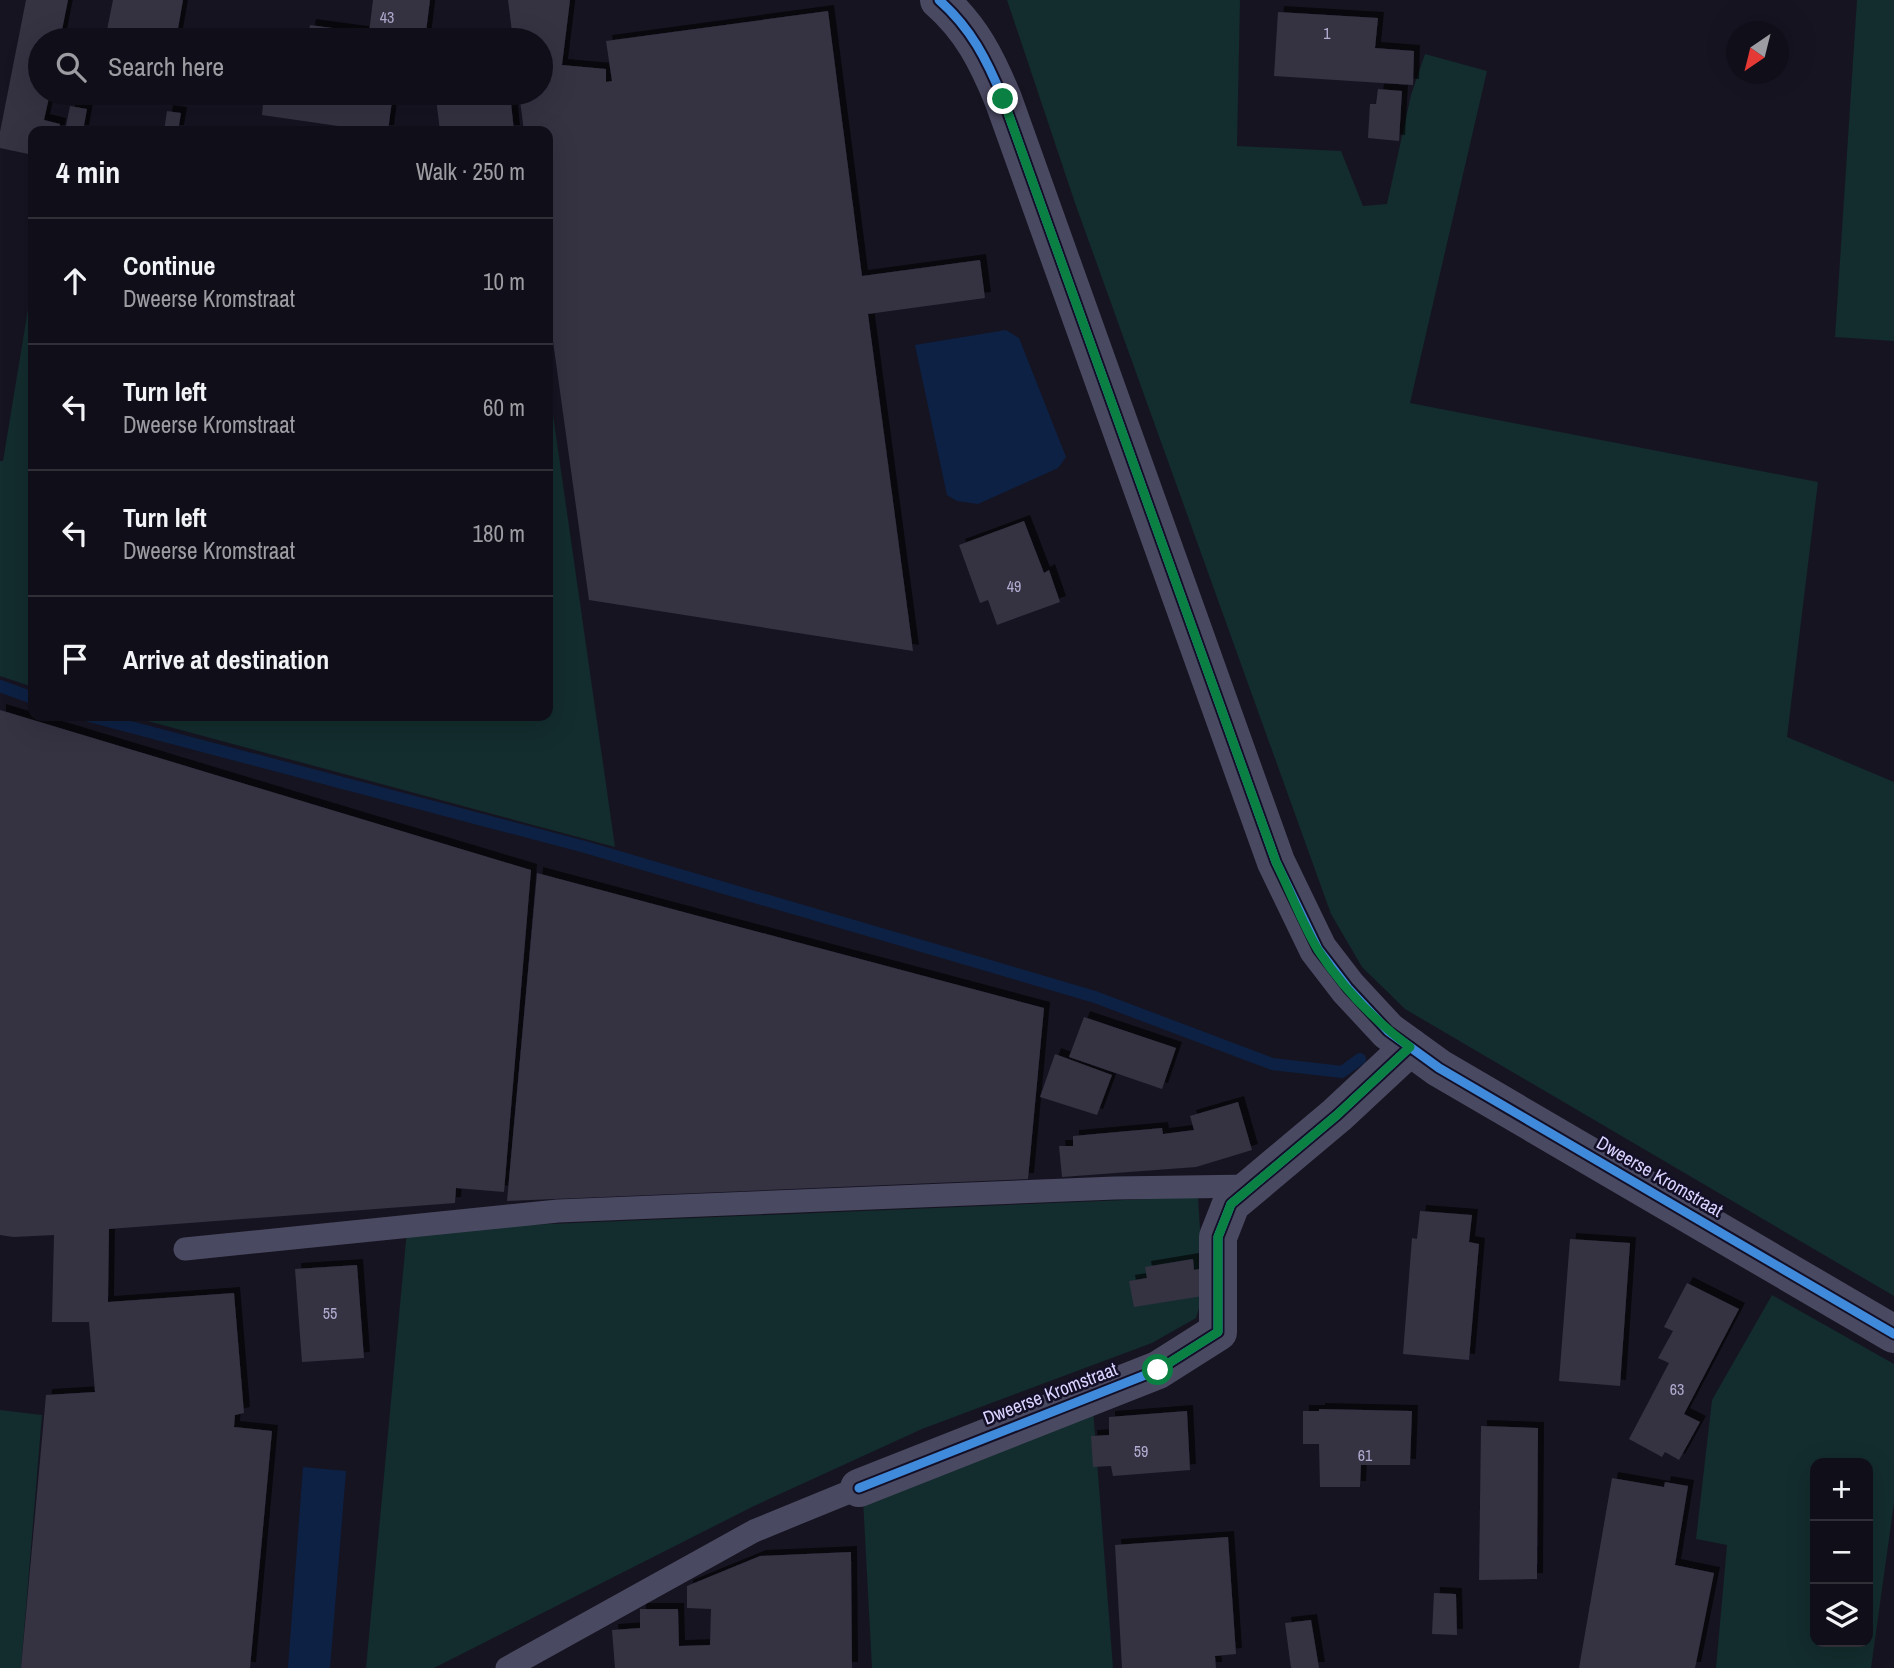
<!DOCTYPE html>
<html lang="en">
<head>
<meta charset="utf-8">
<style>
	body { margin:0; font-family:"Archivo Narrow",sans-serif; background:#1e1d26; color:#f1f3f6 }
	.controls { position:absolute; right:21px; bottom:21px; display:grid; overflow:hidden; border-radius:14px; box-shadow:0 7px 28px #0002 }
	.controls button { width:63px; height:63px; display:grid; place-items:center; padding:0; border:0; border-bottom:2px solid #302f38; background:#100f19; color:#f1f3f6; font:35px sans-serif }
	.compass { position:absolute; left:1726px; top:21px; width:63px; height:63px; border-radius:50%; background:#100f19; box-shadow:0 7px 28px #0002; rotate:215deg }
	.stop { position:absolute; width:21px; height:21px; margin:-16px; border:5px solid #0b8043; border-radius:50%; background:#fff }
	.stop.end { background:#0b8043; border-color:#fff; box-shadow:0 2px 7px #0008 }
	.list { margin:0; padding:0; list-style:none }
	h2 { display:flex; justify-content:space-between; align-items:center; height:91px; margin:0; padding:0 28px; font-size:30px }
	h2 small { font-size:23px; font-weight:400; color:#9c9ca2 }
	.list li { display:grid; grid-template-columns:46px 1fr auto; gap:21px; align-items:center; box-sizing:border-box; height:126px; padding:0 28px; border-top:2px solid #302f38 }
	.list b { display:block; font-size:26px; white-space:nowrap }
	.list p { margin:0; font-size:23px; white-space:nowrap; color:#9c9ca2 }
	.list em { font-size:23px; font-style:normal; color:#9c9ca2 }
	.icon { flex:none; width:38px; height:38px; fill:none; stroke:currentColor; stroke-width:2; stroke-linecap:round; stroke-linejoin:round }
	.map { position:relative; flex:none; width:1894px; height:1668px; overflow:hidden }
	.search { position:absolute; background:#100f19; box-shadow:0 7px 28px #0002; left:28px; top:28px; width:525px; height:77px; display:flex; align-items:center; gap:18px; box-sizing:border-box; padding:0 24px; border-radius:38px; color:#9c9ca2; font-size:26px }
	.panel { position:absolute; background:#100f19; box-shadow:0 7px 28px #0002; left:28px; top:126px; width:525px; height:595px; border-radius:14px }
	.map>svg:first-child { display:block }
</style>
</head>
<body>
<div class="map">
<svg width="1894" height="1668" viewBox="0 0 1894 1668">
	<defs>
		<filter id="shadow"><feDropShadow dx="6" dy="-6" stdDeviation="0" flood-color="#0009"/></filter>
	</defs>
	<rect width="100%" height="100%" fill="#161421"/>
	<g fill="#132c2d" fill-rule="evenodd">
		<polygon points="1007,0 1240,0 1237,146 1341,151 1363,206 1387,204 1411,95 1425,54 1487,71 1410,403 1818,482 1787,737 1894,782 1894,1296 1405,1009 1362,967 1331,914 1075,203"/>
		<polygon points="1857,0 1894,0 1894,341 1835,337"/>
		<polygon points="33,279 33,687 0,676 0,461 3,461"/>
		<polygon points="548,380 615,847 129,716 548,716"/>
		<polygon points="1198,1197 1204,1293 1196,1318 1152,1343 922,1429 754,1506 434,1668 366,1668 407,1230"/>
		<path d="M1772,1295L1894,1364V1503L1871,1668H1716L1727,1545L1696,1539L1712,1400ZM1868,1463V1642H1815V1463Z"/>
		<polygon points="1093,1409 1113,1668 872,1668 863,1499"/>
		<polygon points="0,1410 42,1415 21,1668 0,1668"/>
	</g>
	<g fill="#0d2144">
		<polygon points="1006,330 1019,338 1066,457 1058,468 978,504 957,501 947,495 915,345"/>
		<polygon points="303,1467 346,1471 330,1668 288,1668"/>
	</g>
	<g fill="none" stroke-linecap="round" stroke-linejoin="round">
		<g stroke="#0d2144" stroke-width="12">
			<polyline points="0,686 33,698"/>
			<polyline points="89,716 585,847 1095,997 1272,1064 1342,1072 1360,1059"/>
		</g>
	</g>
	<g fill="#343243" filter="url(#shadow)">
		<polygon points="26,0 68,0 60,40 40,40 40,93 50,93 44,120 60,124 59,131 33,131 33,155 0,148 0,132"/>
		<polygon points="113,0 183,0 176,40 148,38 147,40 105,40"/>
		<polygon points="373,0 430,0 425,40 307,40 310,25 369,33"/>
		<polygon points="508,0 570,0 562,65 606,69 606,82 612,81 606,41 828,11 862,276 980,260 985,298 868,314 913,651 589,600 548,305 548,131 524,131 519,93 541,93 541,40 513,40"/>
		<polygon points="1278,12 1378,18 1375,48 1414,51 1413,85 1274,76"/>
		<polygon points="502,35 503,40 479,40 479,37"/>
		<polygon points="1378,89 1402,91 1399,141 1368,138 1370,104 1376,104"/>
		<polygon points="264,93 393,93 388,131 358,131 359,129 262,115"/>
		<polygon points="479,93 510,93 514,131 440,131 436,98"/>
		<polygon points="70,106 87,109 83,131 65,131"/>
		<polygon points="167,111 181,113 178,131 164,131"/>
		<polygon points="1024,521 1044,573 1049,570 1060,602 997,625 988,600 980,603 959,545"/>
		<polygon points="0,710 531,870 504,1192 456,1188 455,1203 109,1229 108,1302 234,1293 244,1413 235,1415 234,1427 272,1431 250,1668 21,1668 46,1395 95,1392 89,1322 52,1322 54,1235 13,1237 0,1235"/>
		<polygon points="537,873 1044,1008 1028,1179 507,1201"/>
		<polygon points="1084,1017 1176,1048 1162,1089 1069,1057"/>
		<polygon points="1055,1054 1112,1075 1097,1115 1040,1097"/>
		<polygon points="1238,1102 1252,1150 1196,1167 1062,1177 1059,1146 1073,1146 1073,1136 1162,1128 1163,1134 1194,1130 1190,1116"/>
		<polygon points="1420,1211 1472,1215 1469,1242 1479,1244 1469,1360 1403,1354 1412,1238 1417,1239"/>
		<polygon points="1570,1239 1630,1243 1620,1386 1559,1381"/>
		<polygon points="1193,1259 1194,1270 1205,1268 1203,1296 1134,1307 1129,1281 1147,1278 1145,1267"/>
		<polygon points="357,1265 364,1358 302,1362 295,1269"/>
		<polygon points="1687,1283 1739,1309 1684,1414 1700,1422 1679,1460 1665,1452 1662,1457 1629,1439 1669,1363 1658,1358 1673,1331 1664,1327"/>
		<polygon points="1319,1409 1412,1411 1410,1465 1361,1465 1360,1487 1320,1487 1319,1444 1303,1444 1303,1411 1319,1411"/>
		<polygon points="1187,1411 1190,1470 1113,1476 1111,1466 1093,1467 1091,1436 1109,1435 1109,1417"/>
		<polygon points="1481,1426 1538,1428 1537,1579 1479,1580"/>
		<polygon points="1612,1478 1664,1487 1665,1482 1688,1486 1675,1565 1714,1573 1695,1668 1579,1668"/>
		<polygon points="1228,1537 1236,1654 1215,1656 1216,1668 1122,1668 1115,1545"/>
		<polygon points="851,1552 852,1668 615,1668 612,1630 640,1628 640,1609 678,1609 679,1646 710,1645 711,1609 687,1608 687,1586 760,1556"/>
		<polygon points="1434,1593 1456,1594 1457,1635 1432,1634"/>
		<polygon points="1311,1620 1319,1668 1291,1668 1285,1623"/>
	</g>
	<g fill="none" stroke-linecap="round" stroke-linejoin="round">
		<g stroke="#4a4962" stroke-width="23">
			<polyline points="185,1249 558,1211 1115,1188 1253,1186"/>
			<polyline points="507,1668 754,1531 859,1488"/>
		</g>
		<g stroke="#4a4962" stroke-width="38">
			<path d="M939,0C971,28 987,60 1003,99L1276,862L1318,949L1348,988L1388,1031L1439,1068L1894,1334"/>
			<polyline points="859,1488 1158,1370 1218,1332 1218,1237 1231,1204 1337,1115 1410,1047"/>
		</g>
		<defs>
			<g id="cycleway">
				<path d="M939,0C971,28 987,60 1003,99L1276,862L1318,949L1348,988L1388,1031L1439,1068L1894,1334"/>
				<polyline points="859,1488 1158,1370 1218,1332 1218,1237 1231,1204 1337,1115 1410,1047"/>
			</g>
		</defs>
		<use href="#cycleway" stroke="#130f26" stroke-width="13"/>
		<use href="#cycleway" stroke="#408adc" stroke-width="9"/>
	</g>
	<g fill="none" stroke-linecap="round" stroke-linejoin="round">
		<path stroke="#0b8043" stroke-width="9" d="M1003,99L1276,862C1290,891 1302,923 1318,950C1342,987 1375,1021 1410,1047L1337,1115L1231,1204L1218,1237V1332L1158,1370"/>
	</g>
	<g text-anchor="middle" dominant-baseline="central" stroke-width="5" stroke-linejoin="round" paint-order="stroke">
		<g font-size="16" fill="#b0acd0">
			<text x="387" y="17">43</text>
			<text x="1327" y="33">1</text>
			<text x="1014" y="586">49</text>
			<text x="330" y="1313">55</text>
			<text x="1677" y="1389">63</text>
			<text x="1141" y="1451">59</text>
			<text x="1365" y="1455">61</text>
		</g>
		<g font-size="19" fill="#d9d4ff" stroke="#130f26">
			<text transform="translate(1660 1176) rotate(30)">Dweerse Kromstraat</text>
			<text transform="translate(1050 1393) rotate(-21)">Dweerse Kromstraat</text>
		</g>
	</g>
</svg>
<div class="controls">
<button>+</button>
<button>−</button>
<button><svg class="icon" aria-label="layers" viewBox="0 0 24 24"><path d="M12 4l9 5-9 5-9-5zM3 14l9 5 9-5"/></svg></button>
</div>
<svg class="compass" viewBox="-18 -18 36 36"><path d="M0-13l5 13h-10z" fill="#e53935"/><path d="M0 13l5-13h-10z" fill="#9c9ca2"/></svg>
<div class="stop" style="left:1158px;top:1370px"></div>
<div class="stop end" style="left:1003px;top:99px"></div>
<div class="search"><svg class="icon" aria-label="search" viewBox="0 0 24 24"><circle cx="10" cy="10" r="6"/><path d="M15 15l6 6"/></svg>Search here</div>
<section class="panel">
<h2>4 min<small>Walk · 250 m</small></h2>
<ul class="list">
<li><svg class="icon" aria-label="ahead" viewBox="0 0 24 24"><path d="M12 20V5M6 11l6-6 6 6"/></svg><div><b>Continue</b><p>Dweerse Kromstraat</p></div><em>10 m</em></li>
<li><svg class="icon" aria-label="left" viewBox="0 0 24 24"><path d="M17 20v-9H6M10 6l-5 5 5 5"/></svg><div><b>Turn left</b><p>Dweerse Kromstraat</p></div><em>60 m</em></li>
<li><svg class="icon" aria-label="left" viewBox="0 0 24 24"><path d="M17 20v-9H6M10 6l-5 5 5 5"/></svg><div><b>Turn left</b><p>Dweerse Kromstraat</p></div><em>180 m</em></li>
<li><svg class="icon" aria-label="arrive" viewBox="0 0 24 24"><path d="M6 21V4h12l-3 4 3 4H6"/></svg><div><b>Arrive at destination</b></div></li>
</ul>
</section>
</div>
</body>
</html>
